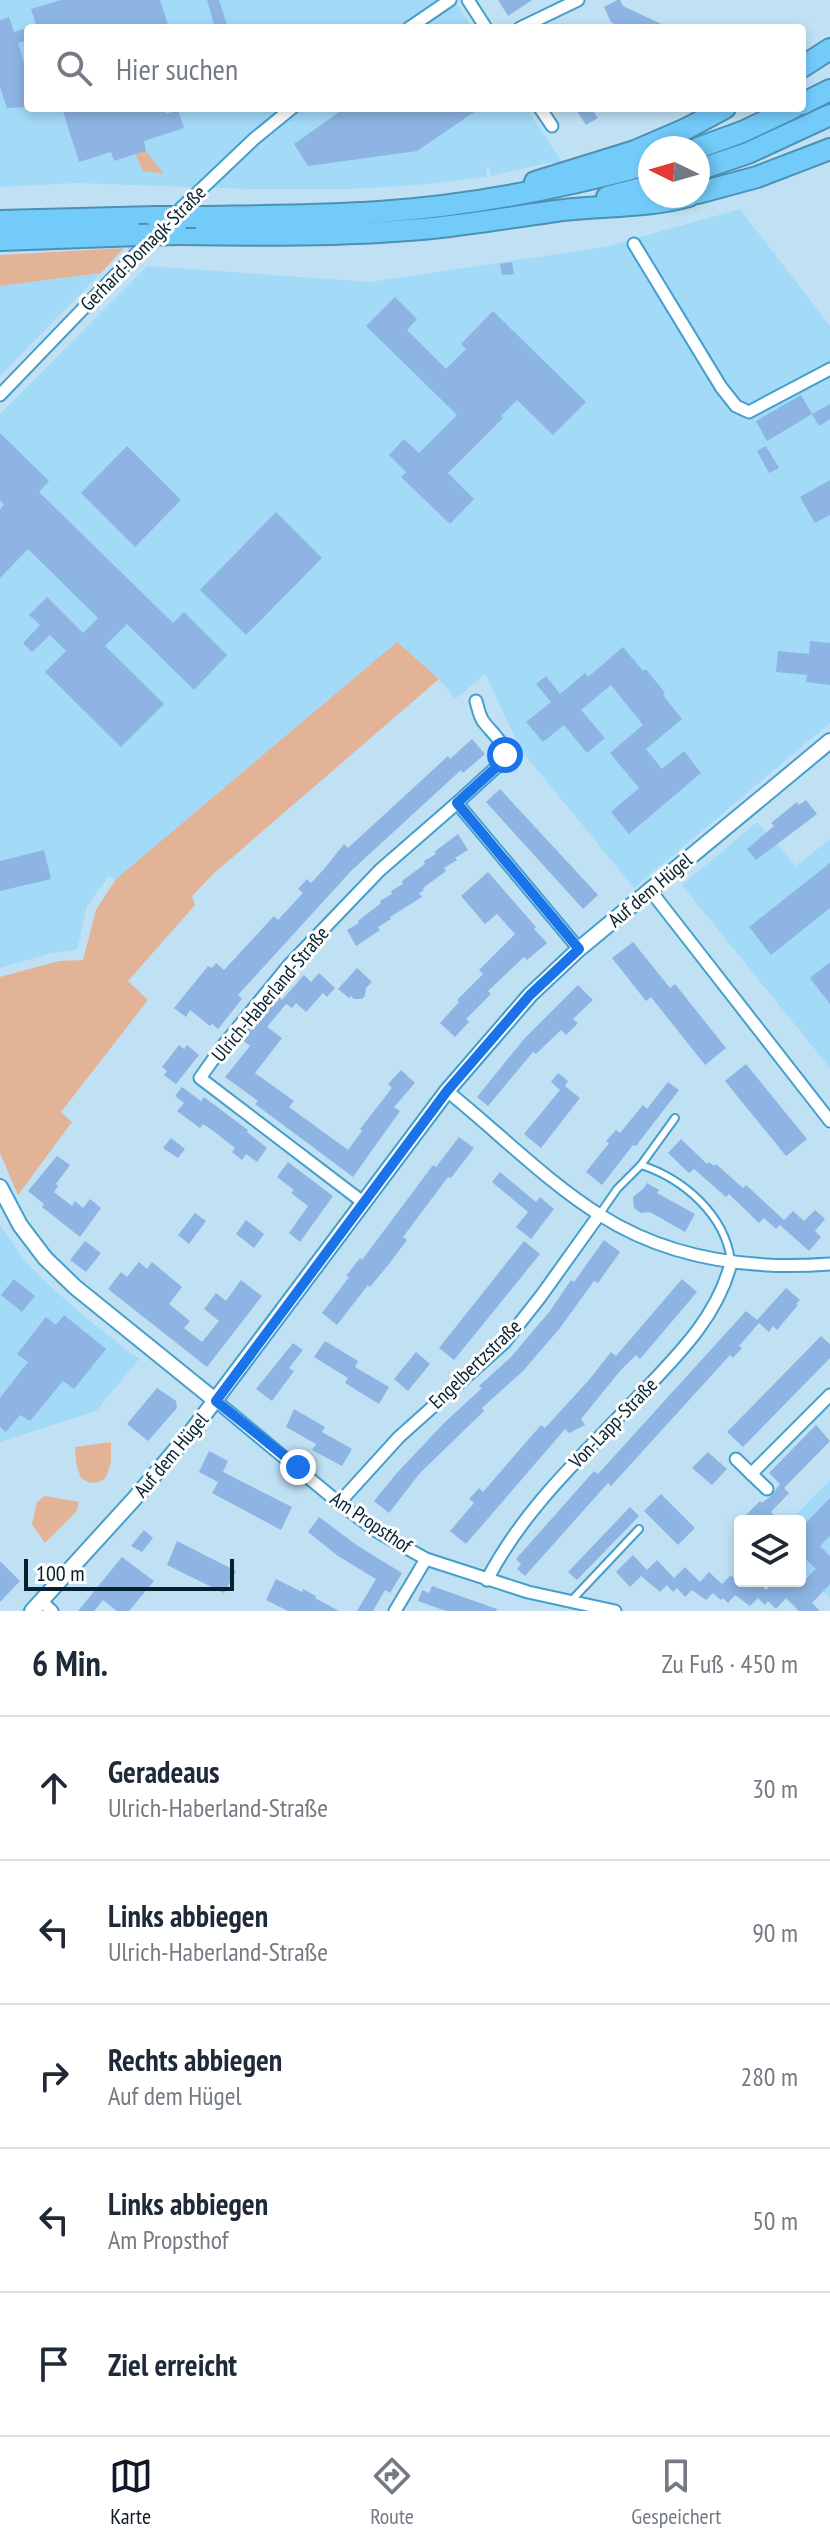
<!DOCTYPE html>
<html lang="de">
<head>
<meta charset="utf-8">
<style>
	body { margin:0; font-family:"PT Sans Narrow",sans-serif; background:#f2f2f3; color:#1f2937 }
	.controls { position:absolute; right:24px; bottom:24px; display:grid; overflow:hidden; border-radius:8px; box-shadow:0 4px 12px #0003 }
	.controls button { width:72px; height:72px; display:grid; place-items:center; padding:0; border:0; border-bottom:2px solid #e0e1e3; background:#fff; color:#1f2937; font:40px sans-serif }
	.compass { position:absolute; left:638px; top:136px; width:72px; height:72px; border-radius:50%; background:#fff; box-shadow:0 4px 12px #0003; rotate:275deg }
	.scale { position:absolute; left:24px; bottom:20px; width:210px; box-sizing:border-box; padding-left:8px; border:4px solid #04212f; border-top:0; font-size:22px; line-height:28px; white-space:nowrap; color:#04212f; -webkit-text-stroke:6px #fcfcfc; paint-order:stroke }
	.stop { position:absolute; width:24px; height:24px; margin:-18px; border:6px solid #1a73e8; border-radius:50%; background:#fff }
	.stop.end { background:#1a73e8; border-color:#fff; box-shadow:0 2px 8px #0008 }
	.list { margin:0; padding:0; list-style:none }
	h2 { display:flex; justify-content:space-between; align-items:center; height:104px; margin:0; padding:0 32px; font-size:34px }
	h2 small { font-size:26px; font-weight:400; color:#747a83 }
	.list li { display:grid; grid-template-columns:52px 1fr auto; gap:24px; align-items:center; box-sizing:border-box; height:144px; padding:0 32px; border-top:2px solid #e0e1e3 }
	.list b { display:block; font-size:30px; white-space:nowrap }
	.list p { margin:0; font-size:26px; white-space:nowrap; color:#747a83 }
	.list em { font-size:26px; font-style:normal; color:#747a83 }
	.icon { flex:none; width:44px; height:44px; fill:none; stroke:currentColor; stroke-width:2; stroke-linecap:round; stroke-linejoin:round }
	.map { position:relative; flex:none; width:830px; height:1611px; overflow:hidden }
	.search { position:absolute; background:#fff; box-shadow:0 4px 12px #0003; left:24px; right:24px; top:24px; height:88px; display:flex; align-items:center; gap:20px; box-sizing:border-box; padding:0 28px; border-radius:8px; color:#747a83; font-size:30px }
	.sheet { height:824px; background:#fff }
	nav { display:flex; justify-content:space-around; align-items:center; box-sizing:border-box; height:112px; border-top:2px solid #e0e1e3; background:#fff; font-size:22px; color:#747a83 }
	nav a { display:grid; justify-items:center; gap:4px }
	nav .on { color:#111827 }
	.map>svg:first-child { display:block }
</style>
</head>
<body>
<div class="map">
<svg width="830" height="1611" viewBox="0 0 830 1611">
	<rect width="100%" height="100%" fill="#c0e1f4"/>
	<g fill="#a2daf8">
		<polygon points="0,0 454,0 473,28 28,28 28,108 526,108 562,162 543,164 491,176 489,167 486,167 487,177 416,185 351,189 249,189 76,183 0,187"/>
		<polygon points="740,209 830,326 830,723 634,888 521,750 485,674 455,699 439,679 397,642 116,879 108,877 87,906 77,950 52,953 0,968 0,414 147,266 370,282 605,247"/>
		<polygon points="101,273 0,376 0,286"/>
		<polygon points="757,822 796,866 830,839 830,1068 682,885"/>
		<polygon points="0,1225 23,1258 38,1275 86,1318 139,1359 96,1411 0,1442"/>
		<polygon points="830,1480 830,1598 800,1569 800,1521 790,1521"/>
	</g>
	<g fill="#e2b397">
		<polygon points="146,151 164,174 143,171 135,154"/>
		<polygon points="124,248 101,273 0,286 0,255"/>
		<polygon points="397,642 439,679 213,874 192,896 195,905 128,981 148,1000 61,1112 72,1122 18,1195 0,1153 0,977 59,961 83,960 96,910 116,879"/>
		<path d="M111,1442V1462L106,1477C99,1485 89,1484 81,1478L76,1463L75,1447Z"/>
		<polygon points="45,1496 79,1502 76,1512 45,1543 32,1524 37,1502"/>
	</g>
	<g fill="#8db4e3">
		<polygon points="61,0 160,0 169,28 37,28 31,9"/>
		<polygon points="207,0 219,0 228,28 215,28"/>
		<polygon points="498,0 532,0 508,16"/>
		<polygon points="617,0 620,0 623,6 670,28 622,28 611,22 604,7"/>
		<polygon points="9,17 14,32 28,28 28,40 18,43 28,76 28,107 7,108 0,87 0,20"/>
		<polygon points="62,108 164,108 166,114 178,110 184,128 144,141 146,151 135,154 114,161 111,152 79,162"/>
		<polygon points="345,108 480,108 417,151 308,166 294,144"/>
		<polygon points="575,108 591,108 598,118 586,125"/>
		<polygon points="512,262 514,274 502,275 500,264"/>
		<polygon points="395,297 417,319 407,330 446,369 466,349 461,344 493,311 586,402 553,435 517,400 501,416 503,418 448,473 474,499 450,524 401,477 406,472 389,455 404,439 419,453 457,415 366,326"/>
		<polygon points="801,395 812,414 767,441 756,421"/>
		<polygon points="830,404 830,419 819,426 812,414"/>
		<polygon points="0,433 49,481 39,492 173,623 184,612 227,655 194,690 127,624 105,646 164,704 121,747 45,672 66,651 50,635 32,652 23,643 40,625 29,615 47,597 83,633 98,618 28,549 0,578 0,509 4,505 0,500"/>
		<polygon points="127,446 181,500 135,547 81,493"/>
		<polygon points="766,446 779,468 769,473 757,451"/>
		<polygon points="830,480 830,515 815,523 800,497"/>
		<polygon points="276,512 322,558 246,635 200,590"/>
		<polygon points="810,641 830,643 830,685 806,682 807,675 776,672 778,651 809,654"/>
		<polygon points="623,647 643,671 646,669 665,693 663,695 682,719 646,749 662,769 684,751 701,773 629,834 611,812 639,788 610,753 643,725 611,685 581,710 605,738 587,753 564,725 543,742 526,722 551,702 536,684 546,676 560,694 585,673 588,677"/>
		<polygon points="472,739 485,754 463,773 461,770 351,871 238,995 242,999 218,1029 212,1024 210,1026 190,1010 186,1017 174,1008 208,966 212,968 216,963 224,970 274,916 278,920 303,893 298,889 307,879 311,883 324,869 344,844 348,848 448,756 450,759"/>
		<polygon points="500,789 598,895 583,909 486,802"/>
		<polygon points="806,800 817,814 756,860 747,849 774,826 771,823 797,802 799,805"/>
		<polygon points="458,834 468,850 455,858 457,860 444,868 446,871 423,888 424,890 419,893 422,897 390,917 391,919 378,927 380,930 356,946 347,930 359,923 358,921 381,903 380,901 392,894 391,891 403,884 402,881 425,864 424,861 436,854 434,852"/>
		<polygon points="44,850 51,879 0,891 0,861"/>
		<polygon points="830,863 830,908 771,955 749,927"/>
		<polygon points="488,872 536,927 534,929 547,943 527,960 524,957 488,991 491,994 466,1019 469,1022 455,1037 440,1023 459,1002 457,1000 483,974 479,970 515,934 497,914 485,924 461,896"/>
		<polygon points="633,942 670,988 675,984 726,1048 705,1065 651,997 646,1001 612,958"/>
		<polygon points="830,962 830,1004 810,978"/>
		<polygon points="357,968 372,982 366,988 365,996 362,999 354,999 351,996 349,998 338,989"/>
		<polygon points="319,973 335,988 327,997 323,993 306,1012 296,1003 292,1008 286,1004 267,1027 282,1038 255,1073 294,1101 289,1107 348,1150 362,1131 360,1129 392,1088 388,1084 401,1070 415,1083 394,1107 400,1111 353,1177 255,1104 258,1101 225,1077 250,1046 240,1038 277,996 282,1000 304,975 311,982"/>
		<polygon points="578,985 593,1000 573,1019 578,1023 566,1035 561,1030 536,1054 533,1052 488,1106 477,1097 524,1039"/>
		<polygon points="179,1045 184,1049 187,1045 199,1055 176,1084 164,1075 167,1071 162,1067"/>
		<polygon points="746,1064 807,1139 786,1156 725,1081"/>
		<polygon points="558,1073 568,1081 565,1086 580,1098 541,1148 524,1134 560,1090 551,1082"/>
		<polygon points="668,1082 679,1090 636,1146 633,1145 602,1185 586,1172 609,1143 606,1141 616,1130 620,1133 643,1105 647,1109"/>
		<polygon points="182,1087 201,1101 204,1097 248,1130 247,1132 267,1148 257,1162 246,1154 242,1160 232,1152 235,1148 212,1130 203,1124 200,1128 177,1111 184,1103 175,1096"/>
		<polygon points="459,1137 474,1148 451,1178 448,1177 403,1237 407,1240 389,1264 370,1287 368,1285 337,1325 322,1313 349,1277 346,1276 360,1258 362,1260 433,1165 436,1167"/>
		<polygon points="171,1138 185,1149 178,1158 163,1148"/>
		<polygon points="681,1139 707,1164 709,1162 714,1166 716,1164 743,1188 746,1185 784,1220 793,1211 804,1221 815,1210 825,1219 815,1231 821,1237 809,1251 780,1225 776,1229 764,1218 759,1223 729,1194 726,1197 694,1169 689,1173 668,1153"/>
		<polygon points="57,1156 70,1165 56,1184 58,1186 54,1192 72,1206 75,1201 83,1208 90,1199 101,1208 80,1237 42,1207 44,1204 28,1191"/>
		<polygon points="288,1162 333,1196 300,1242 289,1233 308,1206 291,1193 294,1190 277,1177"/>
		<polygon points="500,1172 536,1202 540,1197 554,1209 531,1239 516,1227 528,1212 492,1182"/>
		<polygon points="647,1183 659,1190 657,1193 695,1214 685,1232 650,1212 641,1213 634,1208 633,1197 643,1189"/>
		<polygon points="195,1213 206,1221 189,1244 178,1235"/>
		<polygon points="246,1220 264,1234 254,1248 236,1234"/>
		<polygon points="604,1240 620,1252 598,1283 594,1281 560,1328 523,1371 482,1408 484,1411 420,1473 389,1513 374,1501 396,1474 444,1423 482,1388 479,1386 511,1357 550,1311 571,1280 574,1282"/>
		<polygon points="85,1241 101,1253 86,1272 70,1260"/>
		<polygon points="524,1241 540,1254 454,1360 439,1348"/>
		<polygon points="139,1262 147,1269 152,1262 182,1287 169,1304 190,1321 184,1328 202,1342 219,1321 204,1309 216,1293 226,1301 241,1280 262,1296 207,1367 108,1289 121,1272 127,1277"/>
		<polygon points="14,1279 35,1296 22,1312 1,1295"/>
		<polygon points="682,1279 697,1292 640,1359 636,1355 620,1371 581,1419 585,1425 569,1433 565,1429 466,1544 450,1531 474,1503 469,1499 479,1488 483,1492 541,1425 545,1428 588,1381 611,1352 616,1356"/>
		<polygon points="786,1288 800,1300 796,1304 798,1305 777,1330 773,1326 769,1332 759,1323 739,1346 742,1348 733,1358 730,1355 611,1486 608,1483 525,1576 517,1569 521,1564 516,1559 594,1471 598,1474 746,1311 757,1320"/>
		<polygon points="64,1315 106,1349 74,1389 63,1381 30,1421 20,1415 6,1432 0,1427 0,1398 28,1362 17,1354 46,1317 56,1325"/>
		<polygon points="821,1336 830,1344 830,1358 743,1447 727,1432"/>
		<polygon points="325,1341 358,1361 355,1367 389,1387 379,1404 345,1383 348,1378 314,1357"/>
		<polygon points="293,1343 303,1350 289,1368 294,1371 272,1401 256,1389"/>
		<polygon points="416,1352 430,1364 408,1391 394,1379"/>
		<polygon points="157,1388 176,1401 177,1408 148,1441 127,1424"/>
		<polygon points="294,1409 325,1427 322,1432 352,1449 342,1466 312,1450 316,1444 286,1427"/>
		<polygon points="816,1425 830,1441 784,1488 789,1493 771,1512 780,1521 740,1521 760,1501 762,1503 772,1495 780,1484 782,1486 769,1473"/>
		<polygon points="209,1451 228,1461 223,1472 292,1507 281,1530 212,1493 218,1482 199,1472"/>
		<polygon points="708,1452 727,1469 712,1485 692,1468"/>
		<polygon points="661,1494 695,1528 678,1545 644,1511"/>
		<polygon points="830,1498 830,1536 820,1546 830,1556 830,1584 812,1603 820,1611 799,1611 786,1598 776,1609 768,1601 765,1605 758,1598 750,1606 735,1595 728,1603 723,1598 721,1600 713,1593 706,1600 692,1590 685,1597 677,1588 673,1592 667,1585 660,1592 641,1576 657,1560 674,1578 685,1567 700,1582 709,1572 722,1584 731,1575 743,1587 749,1581 757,1581 766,1590 774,1581 789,1581 796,1588 816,1569 800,1554 800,1529"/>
		<polygon points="630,1507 639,1516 577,1580 568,1572"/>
		<polygon points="319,1517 358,1546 402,1573 390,1593 385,1590 373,1611 357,1611 376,1579 338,1556 308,1532"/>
		<polygon points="144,1530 153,1538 142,1552 131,1546"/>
		<polygon points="177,1541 236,1571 224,1593 167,1565"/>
		<polygon points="633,1555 647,1570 630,1587 616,1572"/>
		<polygon points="122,1557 154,1581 129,1611 117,1611 103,1600 94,1611 78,1611"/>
		<polygon points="0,1561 20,1581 0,1602"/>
		<polygon points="276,1579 302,1592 303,1589 316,1596 315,1598 339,1611 288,1611 266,1600"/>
		<polygon points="432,1586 497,1609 496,1611 446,1611 418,1601 422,1590 429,1593"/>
	</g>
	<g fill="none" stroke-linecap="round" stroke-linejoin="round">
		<defs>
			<g id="service">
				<polyline points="641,1165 675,1118"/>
				<path d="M599,1215L617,1189L641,1165C684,1179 725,1215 731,1261"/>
				<polyline points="570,1602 639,1529"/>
			</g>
			<g id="minor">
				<polyline points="468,0 486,28"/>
				<polyline points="409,28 450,0"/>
				<polyline points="520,28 578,0"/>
				<polyline points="540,108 552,126"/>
				<polyline points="173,216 254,139 292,108"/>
				<polyline points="634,244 721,387 736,406 749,412 830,369"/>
				<polyline points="0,395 155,234"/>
				<path d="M476,701C478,708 479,715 483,721C493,735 509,744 502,762L457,803L579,949"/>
				<polyline points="650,890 830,1121"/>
				<path d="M447,1091C497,1131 547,1182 600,1215C669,1259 750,1270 830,1264"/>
				<polyline points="364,1203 200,1078 222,1047 289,965 380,870 457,803"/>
				<polyline points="216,1401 339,1503 378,1532 426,1559 528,1592 615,1611"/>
				<polyline points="736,1459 767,1489"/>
				<polyline points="751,1474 830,1395"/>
				<polyline points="339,1503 399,1437 504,1343 541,1296 599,1215"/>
				<path d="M487,1580C524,1508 584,1454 638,1397C676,1357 717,1318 731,1263"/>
				<polyline points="41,1601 52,1611"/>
				<polyline points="395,1611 426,1559"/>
			</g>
			<g id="tertiary">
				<polyline points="0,1187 20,1225 45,1258 75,1287 216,1401"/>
				<polyline points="32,1611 135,1498 195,1427 447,1091 530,995 579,949 830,741"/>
			</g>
			<g id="motorway">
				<polyline points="802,67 830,49"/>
				<polyline points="802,104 830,90"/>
				<polyline points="698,148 742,132 793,108"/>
				<polyline points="698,170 748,153 830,115"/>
				<polyline points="535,182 635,151 686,129 725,108"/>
				<polyline points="698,193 757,177 830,149"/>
				<polyline points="607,197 650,186"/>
				<path d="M196,217C257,216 318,216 379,212C471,206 561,188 650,164"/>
				<polyline points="0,221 156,217"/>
				<path d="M178,234C259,235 341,236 422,229C467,225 511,217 556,211C600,205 646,208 689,196"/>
				<polyline points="0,240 139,235"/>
			</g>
		</defs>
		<use href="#service" stroke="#449fcc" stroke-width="10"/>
		<use href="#minor" stroke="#449fcc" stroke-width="15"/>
		<use href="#tertiary" stroke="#449fcc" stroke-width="18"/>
		<use href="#motorway" stroke="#4c90b3" stroke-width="24"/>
		<use href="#service" stroke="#fff" stroke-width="6"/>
		<use href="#minor" stroke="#fff" stroke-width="11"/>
		<use href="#tertiary" stroke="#fff" stroke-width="14"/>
		<use href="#motorway" stroke="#73cbfa" stroke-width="20"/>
		<defs>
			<g id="motorway-bridge">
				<polyline points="156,217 196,217"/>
				<polyline points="139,235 178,234"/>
			</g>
		</defs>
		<use href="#motorway-bridge" stroke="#4c90b3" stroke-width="24" stroke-linecap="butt"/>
		<use href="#motorway-bridge" stroke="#73cbfa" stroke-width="20"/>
	</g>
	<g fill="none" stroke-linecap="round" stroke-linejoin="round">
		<polyline stroke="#1a73e8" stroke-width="10" points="298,1467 216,1401 447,1091 530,995 579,949 457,803 502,762 505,755"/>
	</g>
	<g text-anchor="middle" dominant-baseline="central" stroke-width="6" stroke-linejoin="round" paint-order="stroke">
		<g font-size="20" fill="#04212f" stroke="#fcfcfc">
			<text transform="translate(143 248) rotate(-45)">Gerhard-Domagk-Straße</text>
			<text transform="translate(650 890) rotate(-40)">Auf dem Hügel</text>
			<text transform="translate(270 994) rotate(-50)">Ulrich-Haberland-Straße</text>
			<text transform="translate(475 1364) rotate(-44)">Engelbertzstraße</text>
			<text transform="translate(613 1423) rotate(-46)">Von-Lapp-Straße</text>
			<text transform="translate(171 1455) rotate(-50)">Auf dem Hügel</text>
			<text transform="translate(371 1522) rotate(34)">Am Propsthof</text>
		</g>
	</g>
</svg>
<div class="controls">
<button><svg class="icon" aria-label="layers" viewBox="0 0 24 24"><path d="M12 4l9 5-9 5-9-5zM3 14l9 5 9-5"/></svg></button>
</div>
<svg class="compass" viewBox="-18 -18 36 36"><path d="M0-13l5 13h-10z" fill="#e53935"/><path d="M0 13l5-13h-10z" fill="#747a83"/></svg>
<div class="scale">100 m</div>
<div class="stop" style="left:505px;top:755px"></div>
<div class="stop end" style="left:298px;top:1467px"></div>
<div class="search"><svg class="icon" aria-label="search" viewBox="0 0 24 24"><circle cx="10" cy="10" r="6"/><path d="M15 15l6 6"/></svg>Hier suchen</div>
</div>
<section class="sheet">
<h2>6 Min.<small>Zu Fuß · 450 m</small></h2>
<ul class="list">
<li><svg class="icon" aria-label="ahead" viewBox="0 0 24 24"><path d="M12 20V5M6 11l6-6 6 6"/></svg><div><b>Geradeaus</b><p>Ulrich-Haberland-Straße</p></div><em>30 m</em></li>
<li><svg class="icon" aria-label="left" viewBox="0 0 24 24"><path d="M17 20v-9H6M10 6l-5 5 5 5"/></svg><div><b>Links abbiegen</b><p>Ulrich-Haberland-Straße</p></div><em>90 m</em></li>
<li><svg class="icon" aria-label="right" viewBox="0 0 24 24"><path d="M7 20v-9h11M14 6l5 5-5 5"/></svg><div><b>Rechts abbiegen</b><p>Auf dem Hügel</p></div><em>280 m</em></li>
<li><svg class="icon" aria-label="left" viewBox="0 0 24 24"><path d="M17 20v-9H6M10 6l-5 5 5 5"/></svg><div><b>Links abbiegen</b><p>Am Propsthof</p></div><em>50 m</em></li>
<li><svg class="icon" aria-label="arrive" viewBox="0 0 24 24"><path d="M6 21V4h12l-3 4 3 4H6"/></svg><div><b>Ziel erreicht</b></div></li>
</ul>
</section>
<nav>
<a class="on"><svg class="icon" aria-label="map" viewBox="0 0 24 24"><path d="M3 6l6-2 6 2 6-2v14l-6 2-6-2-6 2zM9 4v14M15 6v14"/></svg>Karte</a>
<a><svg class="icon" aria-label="directions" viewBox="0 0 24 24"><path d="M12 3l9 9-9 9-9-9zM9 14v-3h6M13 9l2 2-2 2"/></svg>Route</a>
<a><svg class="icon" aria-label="saved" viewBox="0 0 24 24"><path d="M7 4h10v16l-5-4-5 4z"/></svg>Gespeichert</a>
</nav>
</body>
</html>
